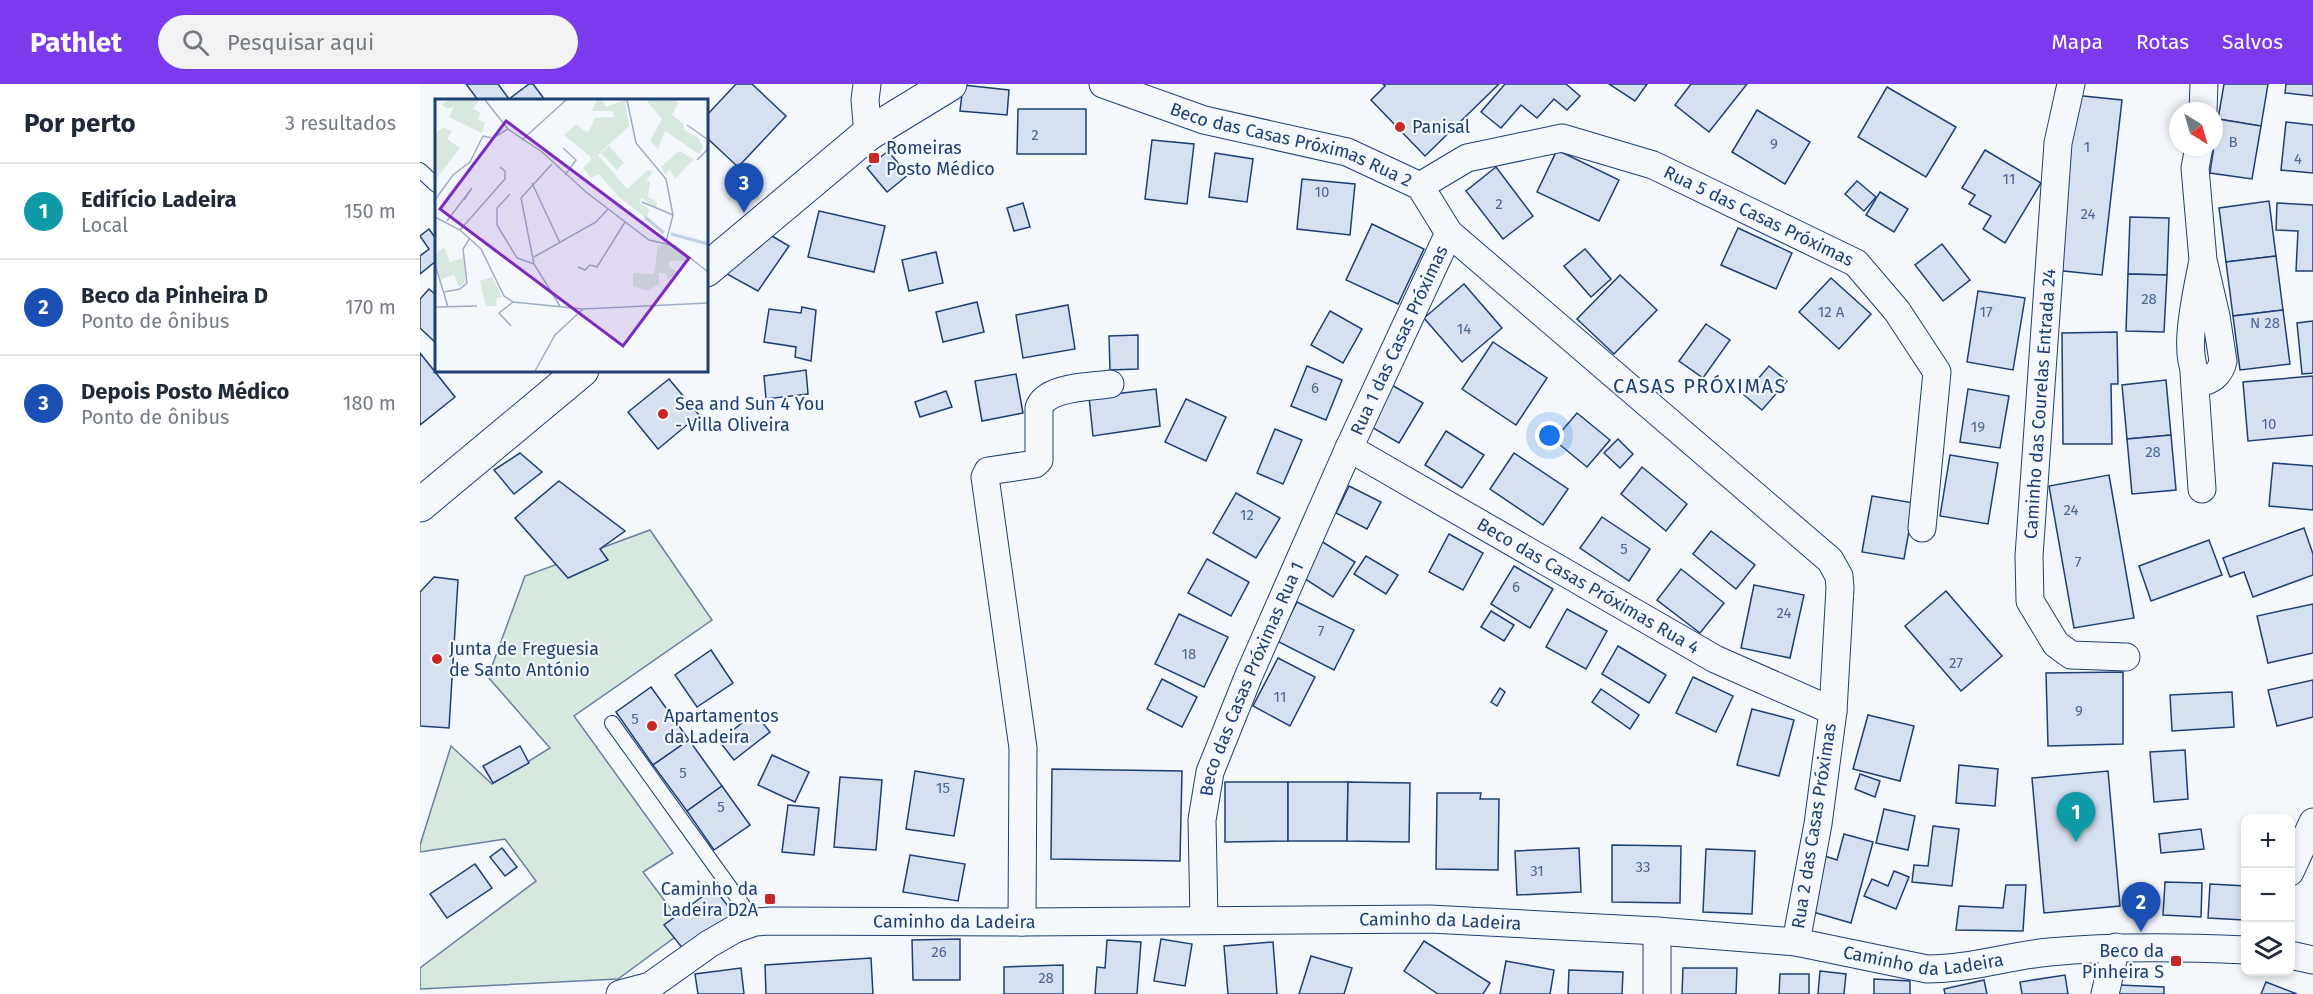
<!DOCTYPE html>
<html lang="pt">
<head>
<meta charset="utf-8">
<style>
	body { margin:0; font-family:"Fira Sans",sans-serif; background:#f2f2f3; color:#1f2937 }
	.controls { position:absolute; right:18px; bottom:18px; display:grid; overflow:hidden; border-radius:12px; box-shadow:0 3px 9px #0003 }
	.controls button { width:54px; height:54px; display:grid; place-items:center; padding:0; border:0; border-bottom:2px solid #e0e1e3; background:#fff; color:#1f2937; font:30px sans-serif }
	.compass { position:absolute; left:1749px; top:18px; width:54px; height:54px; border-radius:50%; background:#fff; box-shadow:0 3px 9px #0003; rotate:143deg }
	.you { position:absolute; left:1130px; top:352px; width:21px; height:21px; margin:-15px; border:4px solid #fff; border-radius:50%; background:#1a73e8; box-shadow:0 0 0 9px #1a73e833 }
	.badge { display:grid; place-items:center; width:39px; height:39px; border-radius:50%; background:#7c3aed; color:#fff; font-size:20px; font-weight:700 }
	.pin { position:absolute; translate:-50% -50px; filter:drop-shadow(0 2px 3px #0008) }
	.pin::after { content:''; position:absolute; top:32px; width:21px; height:18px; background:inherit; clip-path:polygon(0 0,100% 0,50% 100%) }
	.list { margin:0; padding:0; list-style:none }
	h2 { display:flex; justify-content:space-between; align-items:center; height:78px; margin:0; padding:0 24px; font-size:26px }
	h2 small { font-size:20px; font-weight:400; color:#747a83 }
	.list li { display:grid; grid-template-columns:39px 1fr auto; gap:18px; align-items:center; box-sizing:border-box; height:96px; padding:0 24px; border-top:2px solid #e0e1e3 }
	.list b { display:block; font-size:22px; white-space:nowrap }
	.list p { margin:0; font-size:20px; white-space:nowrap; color:#747a83 }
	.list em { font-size:20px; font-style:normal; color:#747a83 }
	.icon { flex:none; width:33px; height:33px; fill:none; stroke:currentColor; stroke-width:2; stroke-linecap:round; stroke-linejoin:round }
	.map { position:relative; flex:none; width:1893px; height:910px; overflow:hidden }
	header { display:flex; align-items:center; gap:36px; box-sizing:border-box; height:84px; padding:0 30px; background:#7c3aed; color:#fff }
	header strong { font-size:28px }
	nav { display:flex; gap:33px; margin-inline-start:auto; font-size:21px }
	.search { width:420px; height:54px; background:#f2f2f3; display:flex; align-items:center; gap:15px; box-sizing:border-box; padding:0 21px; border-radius:33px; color:#747a83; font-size:22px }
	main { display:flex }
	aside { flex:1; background:#fff }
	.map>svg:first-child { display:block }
</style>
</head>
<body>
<header>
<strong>Pathlet</strong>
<div class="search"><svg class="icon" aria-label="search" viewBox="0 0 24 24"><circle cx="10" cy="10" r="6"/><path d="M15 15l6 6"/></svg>Pesquisar aqui</div>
<nav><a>Mapa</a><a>Rotas</a><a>Salvos</a></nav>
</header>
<main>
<aside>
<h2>Por perto<small>3 resultados</small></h2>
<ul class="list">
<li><span class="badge" style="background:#0f9aa8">1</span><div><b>Edifício Ladeira</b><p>Local</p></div><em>150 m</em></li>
<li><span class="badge" style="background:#1a4fb4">2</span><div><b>Beco da Pinheira D</b><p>Ponto de ônibus</p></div><em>170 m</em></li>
<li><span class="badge" style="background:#1a4fb4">3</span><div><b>Depois Posto Médico</b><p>Ponto de ônibus</p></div><em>180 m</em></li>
</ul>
</aside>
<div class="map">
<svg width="1893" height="910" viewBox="0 0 1893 910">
	<rect width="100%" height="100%" fill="#f4f7fb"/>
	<polygon fill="#d7e8df" stroke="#687fa3" stroke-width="1.5" points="230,446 292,536 154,632 253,769 223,788 266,845 198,895 0,905 0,884 116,797 85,755 0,768 0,761 31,662 72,700 130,664 68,593 105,492"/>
	<g fill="#d5e0f0" stroke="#1d3f73" stroke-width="1.5">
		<polygon points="46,0 78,0 89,15 109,0 113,0 125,16 58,16"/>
		<polygon points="316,0 332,0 366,32 318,83 286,53 286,32"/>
		<polygon points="963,0 1079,0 1005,72 951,16 965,2"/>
		<polygon points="1085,0 1146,0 1160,12 1147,26 1134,15 1117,34 1101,21 1081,44 1061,28"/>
		<polygon points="1189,0 1227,0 1215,17"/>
		<polygon points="1271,0 1327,0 1289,48 1255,21"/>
		<polygon points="1804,0 1848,0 1841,42 1798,35"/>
		<polygon points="1866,0 1893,0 1893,12 1865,9"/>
		<polygon points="543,1 589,6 587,31 540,27"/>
		<polygon points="1467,3 1536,43 1506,93 1438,53"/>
		<polygon points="1653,11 1702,16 1682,191 1634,186"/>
		<polygon points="598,25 666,25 666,70 597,70"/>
		<polygon points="1337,26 1390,58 1365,100 1312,68"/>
		<polygon points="1798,35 1841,42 1832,95 1790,89"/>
		<polygon points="1866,38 1893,41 1893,89 1861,86"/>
		<polygon points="732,56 774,60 767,120 725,115"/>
		<polygon points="1137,66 1199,96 1179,137 1117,108"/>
		<polygon points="1565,66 1621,99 1585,159 1563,145 1571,132 1549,120 1555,111 1542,104"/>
		<polygon points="468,67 488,91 467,108 447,84"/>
		<polygon points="795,69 833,75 827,118 789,113"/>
		<polygon points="1076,83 1113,132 1083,155 1046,107"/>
		<polygon points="882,95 935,100 930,151 877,145"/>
		<polygon points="1437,97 1456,113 1444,127 1425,110"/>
		<polygon points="1460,108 1488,125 1474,148 1446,131"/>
		<polygon points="1849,117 1856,172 1806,178 1799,124"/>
		<polygon points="603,119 610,143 594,147 587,124"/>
		<polygon points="1857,119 1893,121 1893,187 1876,187 1878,147 1856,146"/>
		<polygon points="399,127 465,142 454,188 388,173"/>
		<polygon points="1710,133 1749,134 1747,191 1708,190"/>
		<polygon points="952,140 1004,165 978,220 926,196"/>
		<polygon points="1318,144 1372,169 1356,205 1301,181"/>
		<polygon points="9,145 16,155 16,177 0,190 0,172 9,165 0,152"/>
		<polygon points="352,152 369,162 338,207 305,189"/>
		<polygon points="1522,160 1550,196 1523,217 1495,181"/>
		<polygon points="1165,165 1191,195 1171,213 1144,182"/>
		<polygon points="516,168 523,199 489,207 482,176"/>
		<polygon points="1856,172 1863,226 1813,232 1806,178"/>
		<polygon points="1708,190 1747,191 1744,248 1706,247"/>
		<polygon points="1200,191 1237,226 1194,270 1157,235"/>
		<polygon points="1411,194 1451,230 1419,265 1379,228"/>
		<polygon points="1044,200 1082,244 1042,278 1004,234"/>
		<polygon points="9,205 16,211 16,259 0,244 0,215"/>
		<polygon points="1558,207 1605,214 1593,286 1547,278"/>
		<polygon points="557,218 564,248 523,258 516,228"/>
		<polygon points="648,221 655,265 603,274 596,231"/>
		<polygon points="382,223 396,226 391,277 375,273 376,263 344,258 349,225 381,229"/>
		<polygon points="1863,226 1870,280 1820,286 1813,232"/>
		<polygon points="910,227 942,245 923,279 891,261"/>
		<polygon points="1893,237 1893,289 1882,290 1877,239"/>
		<polygon points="1286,240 1310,256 1283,294 1259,277"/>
		<polygon points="1697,248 1698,300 1691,300 1692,360 1643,360 1642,249"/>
		<polygon points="718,251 718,285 690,286 689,252"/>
		<polygon points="1073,258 1127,294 1096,341 1042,305"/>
		<polygon points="0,269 35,313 0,341"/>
		<polygon points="887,282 922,296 906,336 871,322"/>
		<polygon points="1349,282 1367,297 1342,326 1324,311"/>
		<polygon points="386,286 388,310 346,315 344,292"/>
		<polygon points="596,290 603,329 562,337 555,297"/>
		<polygon points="1893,292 1893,351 1828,357 1823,298"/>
		<polygon points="249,295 279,331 238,365 208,328"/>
		<polygon points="1746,296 1751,351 1707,355 1702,301"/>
		<polygon points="970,300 1003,319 979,359 948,341"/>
		<polygon points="736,305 740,342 673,352 669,313"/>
		<polygon points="1548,305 1589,312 1580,364 1540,358"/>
		<polygon points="526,307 532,323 500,333 495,318"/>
		<polygon points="766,315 806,333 786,377 745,358"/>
		<polygon points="1157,329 1190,356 1167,383 1134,356"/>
		<polygon points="855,345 882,356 863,400 837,389"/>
		<polygon points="1026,347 1064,371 1042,404 1005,381"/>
		<polygon points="1751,351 1756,406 1712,410 1707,355"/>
		<polygon points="1198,355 1213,370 1200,384 1184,369"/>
		<polygon points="100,369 122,388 94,410 74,386"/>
		<polygon points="1094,369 1148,405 1123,441 1070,405"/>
		<polygon points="1530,371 1578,379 1568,440 1520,432"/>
		<polygon points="1853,379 1893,382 1893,426 1849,422"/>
		<polygon points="1222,383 1267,420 1246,447 1201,410"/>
		<polygon points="1689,391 1714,534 1654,544 1629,402"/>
		<polygon points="139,397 205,447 180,465 188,476 148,494 95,434"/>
		<polygon points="929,402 961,418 947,445 916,429"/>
		<polygon points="816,409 860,434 836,474 793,449"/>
		<polygon points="1452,412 1494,419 1484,475 1442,468"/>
		<polygon points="1182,433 1230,465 1209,497 1160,464"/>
		<polygon points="1884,444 1893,470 1893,491 1833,513 1824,488 1810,493 1803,474"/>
		<polygon points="1291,447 1335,481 1316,505 1273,470"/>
		<polygon points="1029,450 1063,469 1043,506 1009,488"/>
		<polygon points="1789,456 1802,491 1731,517 1719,482"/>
		<polygon points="901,457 935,478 913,513 879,491"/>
		<polygon points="946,472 978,491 966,510 934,490"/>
		<polygon points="787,475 829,498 811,532 768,509"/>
		<polygon points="1094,482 1133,505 1110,544 1071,520"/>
		<polygon points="1261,485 1304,519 1280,549 1237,516"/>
		<polygon points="14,493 38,496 29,644 0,642 0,508"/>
		<polygon points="1334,501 1384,511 1370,574 1321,564"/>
		<polygon points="1526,507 1582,572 1541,607 1485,542"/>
		<polygon points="877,518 934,546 914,586 857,557"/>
		<polygon points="1893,520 1893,569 1848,579 1837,532"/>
		<polygon points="1147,525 1187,547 1166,585 1126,563"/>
		<polygon points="1071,527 1094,541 1084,557 1061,543"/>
		<polygon points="759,530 808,553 784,603 735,580"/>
		<polygon points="1198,562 1246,591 1229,619 1182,590"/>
		<polygon points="291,566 313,599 277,623 255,591"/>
		<polygon points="858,574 895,593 870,642 833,622"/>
		<polygon points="1703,588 1703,660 1628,662 1626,589"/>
		<polygon points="1273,593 1313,612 1296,648 1256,629"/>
		<polygon points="742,595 777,613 762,643 727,625"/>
		<polygon points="1893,596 1893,633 1857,642 1848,606"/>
		<polygon points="231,603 269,656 233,681 196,628"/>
		<polygon points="1080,604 1085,608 1077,622 1071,618"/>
		<polygon points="1181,605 1219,631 1210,645 1172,618"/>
		<polygon points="1812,608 1814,643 1752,647 1750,611"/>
		<polygon points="1332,625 1374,636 1359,692 1317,681"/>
		<polygon points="335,629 350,648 314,676 299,657"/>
		<polygon points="1448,631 1494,642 1480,697 1433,685"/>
		<polygon points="269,656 302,702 267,727 233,681"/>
		<polygon points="100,662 109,679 73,699 63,682"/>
		<polygon points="1765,666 1768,715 1734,718 1730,668"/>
		<polygon points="352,671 389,688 375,718 338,701"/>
		<polygon points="1539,681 1578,685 1575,722 1536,719"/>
		<polygon points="632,685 762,687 760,777 631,775"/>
		<polygon points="495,687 544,695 534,752 486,745"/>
		<polygon points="1688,687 1700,822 1624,829 1612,694"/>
		<polygon points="1440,690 1460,697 1455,713 1435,705"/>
		<polygon points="420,693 462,696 456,766 414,763"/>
		<polygon points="805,698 868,698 868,757 805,758"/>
		<polygon points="868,698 928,698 927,757 868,757"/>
		<polygon points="928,698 990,699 989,758 927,757"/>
		<polygon points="302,702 330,741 294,766 267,727"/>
		<polygon points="1017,709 1061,709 1060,715 1079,715 1078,786 1016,785"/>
		<polygon points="368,721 399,724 394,771 362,768"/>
		<polygon points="1464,725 1495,732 1488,766 1456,759"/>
		<polygon points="1513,742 1539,745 1532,802 1492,798 1494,781 1508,782"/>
		<polygon points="1781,745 1784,765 1741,769 1739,750"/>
		<polygon points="1424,750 1453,758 1431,839 1386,826 1402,771 1417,776"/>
		<polygon points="1192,761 1261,762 1260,819 1192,818"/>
		<polygon points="82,764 97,783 85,792 70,773"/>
		<polygon points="1159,764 1161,808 1097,811 1095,767"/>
		<polygon points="1286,765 1335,767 1332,830 1283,828"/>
		<polygon points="490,771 545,780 538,817 483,808"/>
		<polygon points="55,780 72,804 27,834 10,810"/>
		<polygon points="1474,787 1489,793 1476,825 1444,812 1452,795 1468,802"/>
		<polygon points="1745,798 1782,799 1781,833 1743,831"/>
		<polygon points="1790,800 1826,802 1824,836 1788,834"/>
		<polygon points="1586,801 1606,801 1603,847 1536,846 1539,822 1583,824"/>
		<polygon points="294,804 314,830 264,866 244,841"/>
		<polygon points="540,855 540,896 493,896 492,856"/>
		<polygon points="741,855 772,860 765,902 734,897"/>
		<polygon points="687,856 721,858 717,910 675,910 677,883 685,884"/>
		<polygon points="1004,857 1070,899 1063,910 1018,910 984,887"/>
		<polygon points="853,858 857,910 808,910 804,862"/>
		<polygon points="891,872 932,884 924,910 879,910"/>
		<polygon points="451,874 453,910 346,910 345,881"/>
		<polygon points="1086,877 1134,886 1130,910 1080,910"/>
		<polygon points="643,881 643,910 584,910 584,883"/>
		<polygon points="321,884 324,910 278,910 275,890"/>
		<polygon points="1263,884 1317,884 1316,910 1262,910"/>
		<polygon points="1149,886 1203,888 1202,910 1148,910"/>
		<polygon points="1400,887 1426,890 1424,910 1398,910"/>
		<polygon points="1360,890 1389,890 1389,910 1359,910"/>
		<polygon points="1645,891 1648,910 1602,910 1600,898"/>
		<polygon points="1454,895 1490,897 1490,910 1454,910"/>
		<polygon points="1564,896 1567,910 1525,910 1524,905"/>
		<polygon points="1846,898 1877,910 1841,910"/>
		<polygon points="1699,901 1744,903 1744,910 1698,910"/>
	</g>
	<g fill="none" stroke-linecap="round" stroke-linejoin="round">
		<defs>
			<g id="service">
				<polyline points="0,86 16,101"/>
				<polyline points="192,639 335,838"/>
			</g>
			<g id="minor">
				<polyline points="447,0 445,16 448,50"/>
				<path id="s1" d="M683,0L784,36L927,68L1000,102L1029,149L1410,476L1419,492L1420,504L1413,627L1398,740L1376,858"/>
				<polyline points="1651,0 1638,59 1609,472 1610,517 1636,560 1651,571 1706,573"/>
				<polyline points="1783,27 1784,0"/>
				<path d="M1779,63L1775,84L1783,176L1796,232L1803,277C1801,287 1794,295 1785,297C1756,287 1779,200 1783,176"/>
				<path id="s2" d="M1000,102L1047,74L1142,54L1233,81L1436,179L1477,227L1517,288L1502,444"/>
				<polyline points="1774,289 1782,405"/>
				<path id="s3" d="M929,364L1295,575L1413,627"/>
				<polyline points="1870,788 1893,738"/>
				<path id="s4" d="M784,836L782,736L790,688L829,591L929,364L1029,149"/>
				<path d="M602,838L603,664L565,393L568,387L615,380L619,376V324C626,302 671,303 690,300"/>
				<polyline points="1237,847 1237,910"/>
				<polyline points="1870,871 1893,876"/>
				<path id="s5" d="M200,910L230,902L289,860L315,845L335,838L352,837L602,838L1010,835L1237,847L1376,858L1507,885C1549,885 1588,872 1629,868C1694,862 1760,863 1826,866"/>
				<polyline points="1685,910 1696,863"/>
			</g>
			<g id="tertiary">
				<polyline points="286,186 448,50 530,0"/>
				<polyline points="0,421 162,286"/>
			</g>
		</defs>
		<use href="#service" stroke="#1d3f73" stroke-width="16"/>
		<use href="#minor" stroke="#1d3f73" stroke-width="29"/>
		<use href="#tertiary" stroke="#1d3f73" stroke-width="35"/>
		<use href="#service" stroke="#f4f7fb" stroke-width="14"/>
		<use href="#minor" stroke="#f4f7fb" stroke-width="27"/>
		<use href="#tertiary" stroke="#f4f7fb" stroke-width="33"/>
	</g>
	<g fill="#c62828" stroke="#f4f7fb" stroke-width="2">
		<circle cx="980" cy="43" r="6"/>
		<rect x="448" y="68" width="12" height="12" rx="3"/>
		<circle cx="243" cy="330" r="6"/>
		<circle cx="17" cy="575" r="6"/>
		<circle cx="232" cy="642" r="6"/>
		<rect x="344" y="809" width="12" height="12" rx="3"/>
		<rect x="1750" y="871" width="12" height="12" rx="3"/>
	</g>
	<g text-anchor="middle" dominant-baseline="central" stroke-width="4.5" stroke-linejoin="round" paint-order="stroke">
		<g font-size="15" fill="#4b6792">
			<text x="615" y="51">2</text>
			<text x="1813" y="58">B</text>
			<text x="1354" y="60">9</text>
			<text x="1667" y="63">1</text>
			<text x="1878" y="75">4</text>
			<text x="1589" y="95">11</text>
			<text x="902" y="108">10</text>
			<text x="1079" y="120">2</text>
			<text x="1668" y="130">24</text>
			<text x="1729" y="215">28</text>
			<text x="1411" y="228">12 A</text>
			<text x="1566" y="228">17</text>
			<text x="1845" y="239">N 28</text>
			<text x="1044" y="245">14</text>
			<text x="895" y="304">6</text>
			<text x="1849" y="340">10</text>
			<text x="1558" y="343">19</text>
			<text x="1733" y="368">28</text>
			<text x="1651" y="426">24</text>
			<text x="827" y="431">12</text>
			<text x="1204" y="465">5</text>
			<text x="1658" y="478">7</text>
			<text x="1096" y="503">6</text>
			<text x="1364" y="529">24</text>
			<text x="901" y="547">7</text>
			<text x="769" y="570">18</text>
			<text x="1536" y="579">27</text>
			<text x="860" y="613">11</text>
			<text x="1659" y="627">9</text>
			<text x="215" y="635">5</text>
			<text x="263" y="689">5</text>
			<text x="523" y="704">15</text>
			<text x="301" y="723">5</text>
			<text x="1223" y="783">33</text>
			<text x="1117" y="787">31</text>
			<text x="519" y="868">26</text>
			<text x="626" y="894">28</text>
		</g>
		<g font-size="18" fill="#1d3f73" stroke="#f4f7fb" text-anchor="start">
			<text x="992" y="43">Panisal</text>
			<text x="466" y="64">Romeiras<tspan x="466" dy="21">Posto Médico</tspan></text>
			<text x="255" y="320">Sea and Sun 4 You<tspan x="255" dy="21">- Villa Oliveira</tspan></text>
			<text x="29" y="565">Junta de Freguesia<tspan x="29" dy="21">de Santo António</tspan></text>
			<text x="244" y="632">Apartamentos<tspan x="244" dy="21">da Ladeira</tspan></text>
			<text x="338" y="805" text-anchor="end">Caminho da<tspan x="338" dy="21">Ladeira D2A</tspan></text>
			<text x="1744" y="867" text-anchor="end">Beco da<tspan x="1744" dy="21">Pinheira S</tspan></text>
		</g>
		<g font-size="18" fill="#1d3f73" stroke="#f4f7fb">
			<text stroke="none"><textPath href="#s1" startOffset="198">Beco das Casas Próximas Rua 2</textPath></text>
			<text stroke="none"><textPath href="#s2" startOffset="364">Rua 5 das Casas Próximas</textPath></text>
			<text stroke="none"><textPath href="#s4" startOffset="620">Rua 1 das Casas Próximas</textPath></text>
			<text transform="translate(1620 320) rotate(-86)">Caminho das Courelas Entrada 24</text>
			<text stroke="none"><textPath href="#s3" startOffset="276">Beco das Casas Próximas Rua 4</textPath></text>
			<text stroke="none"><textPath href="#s4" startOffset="250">Beco das Casas Próximas Rua 1</textPath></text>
			<text transform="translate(1394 742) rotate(-81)">Rua 2 das Casas Próximas</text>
			<text stroke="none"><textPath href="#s5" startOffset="354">Caminho da Ladeira</textPath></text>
			<text stroke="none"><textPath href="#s5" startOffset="840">Caminho da Ladeira</textPath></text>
			<text stroke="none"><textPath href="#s5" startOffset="1326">Caminho da Ladeira</textPath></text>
		</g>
		<g font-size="20" letter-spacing="1.5" fill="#1d3f73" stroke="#f4f7fb">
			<text x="1280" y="302">CASAS PRÓXIMAS</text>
		</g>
	</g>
	<g transform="translate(15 15)">
		<rect width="273" height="273" fill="#f4f7fb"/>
		<path d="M12,1H44L38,10L46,14L43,20L50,24L47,34L14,18L19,7L13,10L7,6ZM162,1H167L171,8L190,1L194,27L163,56L192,90L213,71L218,73L211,81L215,83L213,98L222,103L221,109L207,99L204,104L214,110L212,120L184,98L164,75L156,79L148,69L156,61L155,57L129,36L141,25L153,34L160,19L179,18L178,12H157ZM211,1H240L243,4L237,16L249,25V31L263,39L268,48L264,55L230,32L223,50L215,42L227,20ZM8,28L17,32L12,40L25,49L0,81V35ZM174,47L189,64L182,71L166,54ZM244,52L259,60L240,80L235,70L230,75L226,68ZM223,146H233L256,162H234V168L243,173L233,181L231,174H224V185L213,192L198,187V174L219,175ZM9,148L15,163L28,159L31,183L24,188L19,176L6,180L4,176L0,156ZM57,178L67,198L62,199L61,207H51L45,182Z" fill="#d7e8df"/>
		<path fill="none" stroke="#bed0e5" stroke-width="3" d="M210,118L229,134M236,135L273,145"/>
		<path fill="none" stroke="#9eadc5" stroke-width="1.5" d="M50,1L73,30L107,53L151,93L214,141L240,147L273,173M192,1L201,44L231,80L238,116L231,143M252,26L272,40M87,41L131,1M128,49L141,61L130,76M262,61L272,51L273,40M117,65L86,99L99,165L125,207M97,84L125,144M75,95L62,109V126L82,159L99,165M0,101L18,76L35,63L48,37L58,39L73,30M207,103L238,116M0,118L25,131L46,150L69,197L78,203L148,210L273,204M12,122L37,89L29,101M25,131L70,80V72L65,68M99,158L161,123L173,110M0,165L13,208M143,168L150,171L155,166L162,168L190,123M9,193L25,190L32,184L28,150L35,139M1,208L42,207M76,227L64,214L78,203M100,272L120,236L148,210"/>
		<path fill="#7b2cbf" fill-opacity="0.15" stroke="#7b2cbf" stroke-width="3" d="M71,22L254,159L188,247L5,110Z"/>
		<rect width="273" height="273" fill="none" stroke="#1d3f73" stroke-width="3"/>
	</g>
</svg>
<div class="controls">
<button>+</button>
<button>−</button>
<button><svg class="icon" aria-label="layers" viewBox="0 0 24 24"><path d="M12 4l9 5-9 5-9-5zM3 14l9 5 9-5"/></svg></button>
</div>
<svg class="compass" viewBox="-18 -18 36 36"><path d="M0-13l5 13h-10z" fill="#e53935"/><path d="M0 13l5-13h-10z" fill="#747a83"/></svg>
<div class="you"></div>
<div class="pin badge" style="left:1656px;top:758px;background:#0f9aa8">1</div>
<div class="pin badge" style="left:1721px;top:848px;background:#1a4fb4">2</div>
<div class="pin badge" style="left:324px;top:129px;background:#1a4fb4">3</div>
</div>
</main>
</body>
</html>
